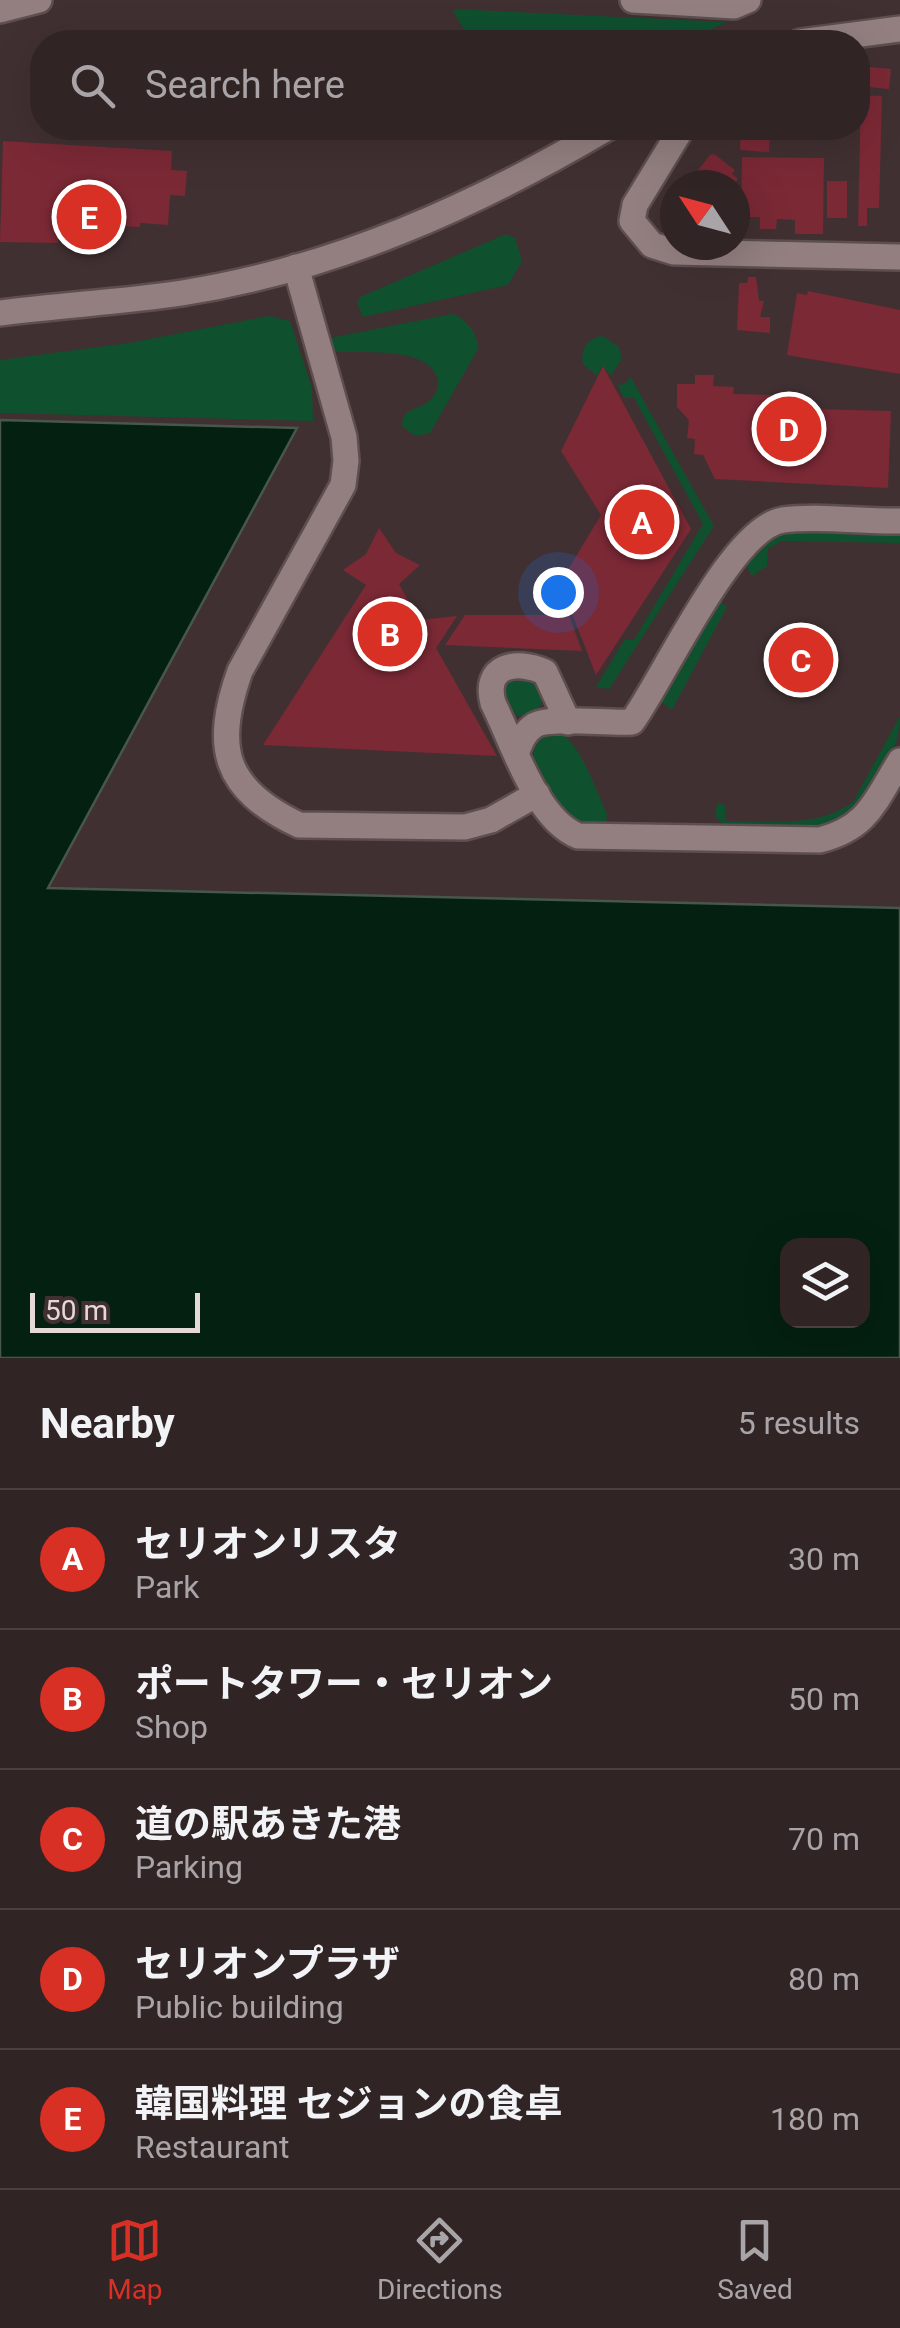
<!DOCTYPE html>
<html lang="en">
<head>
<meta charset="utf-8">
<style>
	body { margin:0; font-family:Roboto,"Noto Sans JP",sans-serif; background:#3d3032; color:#f1f3f6 }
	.controls { position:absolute; right:30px; bottom:30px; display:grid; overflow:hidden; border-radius:20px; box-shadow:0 10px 40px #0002 }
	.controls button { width:90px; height:90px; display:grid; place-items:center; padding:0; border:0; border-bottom:2px solid #4c4142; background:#312425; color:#f1f3f6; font:50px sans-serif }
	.compass { position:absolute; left:660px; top:170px; width:90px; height:90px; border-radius:50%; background:#312425; box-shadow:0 10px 40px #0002; rotate:306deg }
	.scale { position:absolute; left:30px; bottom:25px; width:170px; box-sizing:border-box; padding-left:10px; border:5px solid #e4d8d9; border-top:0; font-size:28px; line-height:35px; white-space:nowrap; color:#e4d8d9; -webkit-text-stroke:8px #413031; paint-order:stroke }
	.you { position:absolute; left:558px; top:592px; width:35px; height:35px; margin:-25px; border:8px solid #fff; border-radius:50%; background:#1a73e8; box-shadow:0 0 0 15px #1a73e833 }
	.badge { display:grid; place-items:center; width:65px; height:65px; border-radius:50%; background:#d93025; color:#fff; font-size:32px; font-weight:700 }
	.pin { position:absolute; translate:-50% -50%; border:5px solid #fff; box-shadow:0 2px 10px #0006 }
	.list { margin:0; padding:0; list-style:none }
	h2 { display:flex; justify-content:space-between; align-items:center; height:130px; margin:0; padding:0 40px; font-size:42px }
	h2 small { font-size:32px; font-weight:400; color:#a8a4a7 }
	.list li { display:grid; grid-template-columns:65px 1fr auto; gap:30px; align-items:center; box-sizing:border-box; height:140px; padding:0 40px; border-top:2px solid #4c4142 }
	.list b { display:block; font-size:38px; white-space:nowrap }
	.list p { margin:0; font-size:32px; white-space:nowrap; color:#a8a4a7 }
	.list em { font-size:32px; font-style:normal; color:#a8a4a7 }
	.icon { flex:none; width:55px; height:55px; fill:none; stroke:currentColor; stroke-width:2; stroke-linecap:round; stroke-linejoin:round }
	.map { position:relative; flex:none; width:900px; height:1358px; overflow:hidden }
	.search { position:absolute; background:#312425; box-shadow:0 10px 40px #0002; left:30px; right:30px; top:30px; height:110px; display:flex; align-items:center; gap:25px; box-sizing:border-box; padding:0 35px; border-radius:40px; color:#a8a4a7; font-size:38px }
	.sheet { height:830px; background:#312425 }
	nav { display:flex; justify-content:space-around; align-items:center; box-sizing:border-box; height:140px; border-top:2px solid #4c4142; background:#312425; font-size:28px; color:#a8a4a7 }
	nav a { display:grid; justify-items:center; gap:5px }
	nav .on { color:#d93025 }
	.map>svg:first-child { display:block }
</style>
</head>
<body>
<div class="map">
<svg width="900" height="1358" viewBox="0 0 900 1358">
	<rect width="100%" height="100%" fill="#413031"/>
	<g fill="#0f502f">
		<polygon points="452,9 727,22 683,42 471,42"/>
		<polygon points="506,234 515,238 522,261 508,285 363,317 357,303 360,297"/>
		<path d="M452,314C465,317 479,335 478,349L430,433L415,436L402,426C402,407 417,411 429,401C435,397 439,388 438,380C431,346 362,353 335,352L330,338Z"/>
		<polygon points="269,316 290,321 312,388 313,421 0,413 0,360 129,343"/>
		<path d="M603,336L619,347L622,359L611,375L602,366L597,376L583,364C580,348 588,338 603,336Z"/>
		<polygon points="630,376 714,526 609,689 596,687 625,639 634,640 703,524 634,398 624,398 618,386 627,382"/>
		<path d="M788,531H900V543L781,541L768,549L767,566L752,576L746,565C751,544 769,539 788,531Z"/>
		<polygon points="721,602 727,607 672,710 660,701 716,605"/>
		<circle cx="523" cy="696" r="20"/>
		<path d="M900,716C900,739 892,753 881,774C847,841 805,827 740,828L728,827L715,817L717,803L725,805L726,821C769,821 818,828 853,802Z"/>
		<path d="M559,731C583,748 595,789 607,814L606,822C571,845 547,780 533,757C536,739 541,734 559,731Z"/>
	</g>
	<path fill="#042010" stroke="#47574c" stroke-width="2.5" fill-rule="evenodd" d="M0,420L297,428L48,888L900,908V1358H0ZM788,1246H862V1320H788Z"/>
	<g fill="#7b2935">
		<polygon points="858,66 891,69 889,89 858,86"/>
		<polygon points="861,95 882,96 879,208 867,208 867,226 858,226"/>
		<polygon points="741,128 770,128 769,152 740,150"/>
		<polygon points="3,141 172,151 171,170 187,171 185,196 170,195 168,225 140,223 140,227 114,226 113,233 58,234 58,243 0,242"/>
		<polygon points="714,154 735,170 732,174 738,179 733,185 710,185 695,174 710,155"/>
		<polygon points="742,157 824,158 823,234 795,234 795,220 777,219 776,229 760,229 760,217 741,217"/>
		<rect x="827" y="181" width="20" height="37"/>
		<polygon points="748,277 756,277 759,301 764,301 760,317 770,317 770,333 737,330 739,283 747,283"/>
		<polygon points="808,291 900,310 900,374 787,355 797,293 807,295"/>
		<polygon points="603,366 691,529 596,675 560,583 601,515 561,451"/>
		<polygon points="695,375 714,375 713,386 734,387 733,394 773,395 772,408 891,411 888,488 715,479 703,455 694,454 695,439 687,438 689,420 677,407 677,384 695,384"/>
		<polygon points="379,528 396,553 420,565 399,584 419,620 457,616 436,648 497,756 263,745 366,585 343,570 366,554"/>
		<polygon points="465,615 569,615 582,651 445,645"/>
	</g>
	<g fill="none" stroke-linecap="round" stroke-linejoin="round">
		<defs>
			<g id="minor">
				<polyline points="633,0 734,6 748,0"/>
				<polyline points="0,10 39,0"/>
				<polyline points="800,42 900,29"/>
				<polyline points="682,128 635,205 632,221 652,245 674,252 900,257"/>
				<path d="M296,267L344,437L346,461L343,485L240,671C213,747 223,789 299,825L465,827L491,820L537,794"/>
				<path d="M0,313C61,305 122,302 182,293C335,269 475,206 607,128"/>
				<path d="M568,722L545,672C516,659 483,665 493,703C513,743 536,819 578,836L820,840C869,827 875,801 900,761"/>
				<path d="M517,751C521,741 525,731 535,725C552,716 609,724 632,722C664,678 732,527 783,520C817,515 864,522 900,521"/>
			</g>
		</defs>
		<use href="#minor" stroke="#5d4e4f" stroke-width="30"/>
		<use href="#minor" stroke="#937f80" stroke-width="25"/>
	</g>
</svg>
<div class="controls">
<button><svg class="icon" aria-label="layers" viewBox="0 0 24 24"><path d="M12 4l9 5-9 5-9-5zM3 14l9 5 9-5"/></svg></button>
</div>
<svg class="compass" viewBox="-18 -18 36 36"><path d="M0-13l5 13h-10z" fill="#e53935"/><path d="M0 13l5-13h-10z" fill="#a8a4a7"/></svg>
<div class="scale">50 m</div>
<div class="you"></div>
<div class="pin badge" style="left:642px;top:522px">A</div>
<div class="pin badge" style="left:390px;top:634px">B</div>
<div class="pin badge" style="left:801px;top:660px">C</div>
<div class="pin badge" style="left:789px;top:429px">D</div>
<div class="pin badge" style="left:89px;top:217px">E</div>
<div class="search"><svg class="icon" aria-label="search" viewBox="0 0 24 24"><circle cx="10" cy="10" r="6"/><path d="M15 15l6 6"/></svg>Search here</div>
</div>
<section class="sheet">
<h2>Nearby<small>5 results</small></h2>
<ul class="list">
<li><span class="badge">A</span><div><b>セリオンリスタ</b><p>Park</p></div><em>30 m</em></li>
<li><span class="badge">B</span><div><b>ポートタワー・セリオン</b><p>Shop</p></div><em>50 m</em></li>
<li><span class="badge">C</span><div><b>道の駅あきた港</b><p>Parking</p></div><em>70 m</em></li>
<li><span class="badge">D</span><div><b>セリオンプラザ</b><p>Public building</p></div><em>80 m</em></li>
<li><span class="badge">E</span><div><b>韓国料理 セジョンの食卓</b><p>Restaurant</p></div><em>180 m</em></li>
</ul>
</section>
<nav>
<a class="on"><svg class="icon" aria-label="map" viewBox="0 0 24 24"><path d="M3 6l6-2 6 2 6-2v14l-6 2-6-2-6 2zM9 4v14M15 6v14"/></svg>Map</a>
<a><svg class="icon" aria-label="directions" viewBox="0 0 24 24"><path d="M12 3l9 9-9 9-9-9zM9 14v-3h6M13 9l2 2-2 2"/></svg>Directions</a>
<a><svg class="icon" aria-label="saved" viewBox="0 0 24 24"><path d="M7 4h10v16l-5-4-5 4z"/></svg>Saved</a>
</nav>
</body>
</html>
